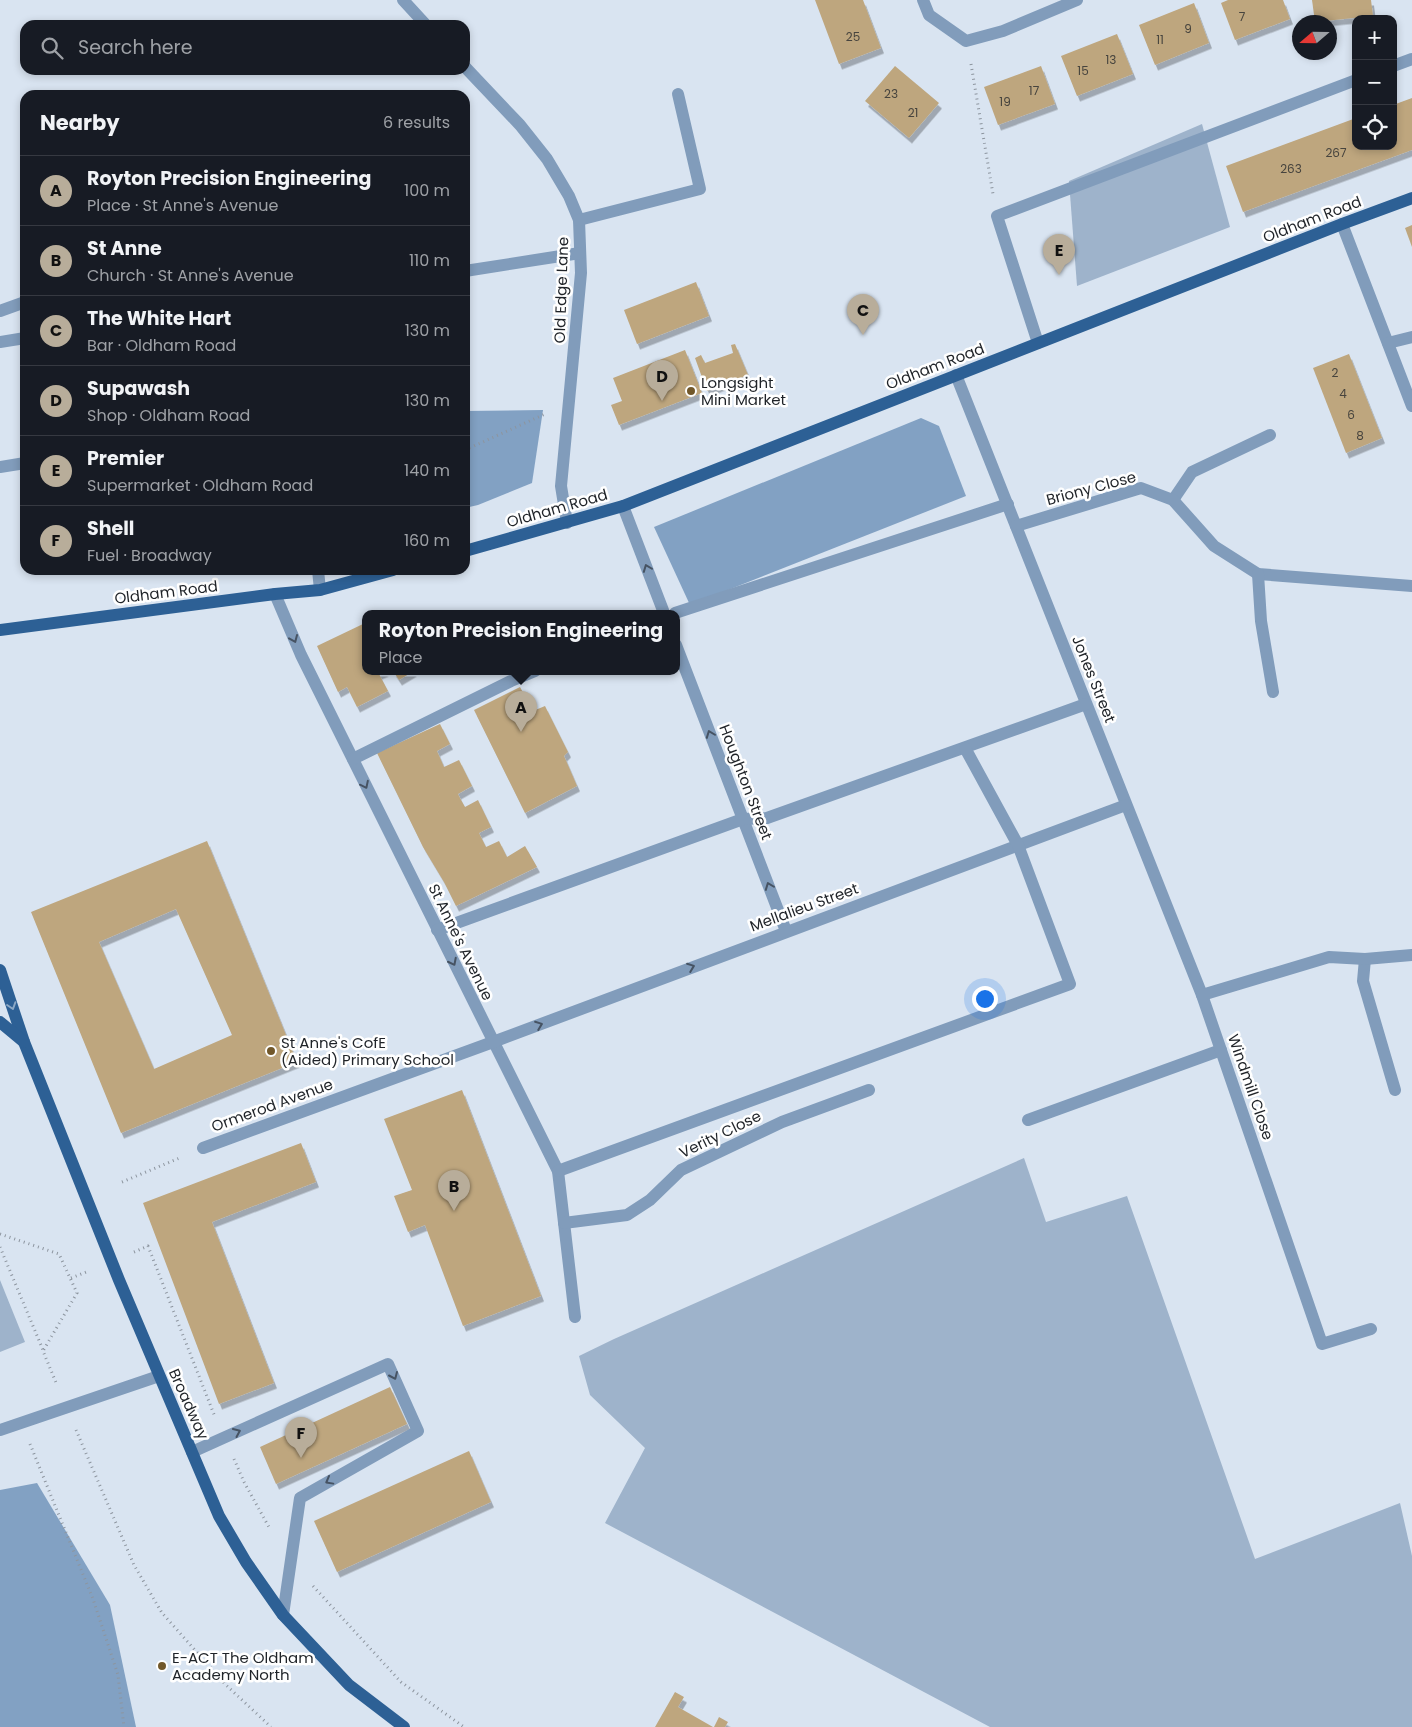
<!DOCTYPE html>
<html lang="en">
<head>
<meta charset="utf-8">
<style>
	body { margin:0; font-family:Poppins,sans-serif; background:#242831; color:#f1f3f6 }
	.controls { position:absolute; right:15px; top:15px; display:grid; overflow:hidden; border-radius:10px; box-shadow:0 2px 8px #0003 }
	.controls button { width:45px; height:45px; display:grid; place-items:center; padding:0; border:0; border-bottom:1px solid #363941; background:#171b24; color:#f1f3f6; font:25px sans-serif }
	.compass { position:absolute; left:1292px; top:15px; width:45px; height:45px; border-radius:50%; background:#171b24; box-shadow:0 2px 8px #0003; rotate:250deg }
	.you { position:absolute; left:984px; top:998px; width:18px; height:18px; margin:-12px; border:4px solid #fff; border-radius:50%; background:#1a73e8; box-shadow:0 0 0 8px #1a73e833 }
	.badge { display:grid; place-items:center; width:32px; height:32px; border-radius:50%; background:#b8ad9a; color:#111; font-size:16px; font-weight:700 }
	.pin { position:absolute; translate:-50% -41px; filter:drop-shadow(0 1px 2px #0008) }
	.pin::after { content:''; position:absolute; top:26px; width:18px; height:15px; background:inherit; clip-path:polygon(0 0,100% 0,50% 100%) }
	.popup { position:absolute; left:362px; top:610px; width:318px; height:65px; box-sizing:border-box; display:grid; place-content:center; border-radius:10px; background:#171b24; filter:drop-shadow(0 1px 4px #0005); font-size:16px; white-space:nowrap; color:#9ea1a6 }
	.popup b { font-size:19px; color:#f1f3f6 }
	.popup::after { content:''; position:absolute; left:50%; top:100%; margin-left:-10px; border:10px solid transparent; border-top-color:#171b24 }
	.list { margin:0; padding:0; list-style:none }
	h2 { display:flex; justify-content:space-between; align-items:center; height:65px; margin:0; padding:0 20px; font-size:21px }
	h2 small { font-size:16px; font-weight:400; color:#9ea1a6 }
	.list li { display:grid; grid-template-columns:32px 1fr auto; gap:15px; align-items:center; box-sizing:border-box; height:70px; padding:0 20px; border-top:1px solid #363941 }
	.list b { display:block; font-size:19px; white-space:nowrap }
	.list p { margin:0; font-size:16px; white-space:nowrap; color:#9ea1a6 }
	.list em { font-size:16px; font-style:normal; color:#9ea1a6 }
	.icon { flex:none; width:28px; height:28px; fill:none; stroke:currentColor; stroke-width:2; stroke-linecap:round; stroke-linejoin:round }
	.map { position:relative; flex:none; width:1412px; height:1727px; overflow:hidden }
	.search { position:absolute; background:#171b24; box-shadow:0 2px 8px #0003; left:20px; top:20px; width:450px; height:55px; display:flex; align-items:center; gap:12px; box-sizing:border-box; padding:0 18px; border-radius:15px; color:#9ea1a6; font-size:19px }
	.panel { position:absolute; background:#171b24; box-shadow:0 2px 8px #0003; left:20px; top:90px; width:450px; height:485px; border-radius:15px }
	.map>svg:first-child { display:block }
</style>
</head>
<body>
<div class="map">
<svg width="1412" height="1727" viewBox="0 0 1412 1727">
	<defs>
		<filter id="shadow"><feDropShadow dx="3" dy="5.5" stdDeviation="0" flood-color="#0004"/></filter>
	</defs>
	<rect width="100%" height="100%" fill="#d9e4f1"/>
	<g fill="#9eb3cb">
		<polygon points="1202,124 1230,227 1077,286 1069,181"/>
		<polygon points="1024,1158 1046,1222 1127,1196 1255,1559 1400,1503 1412,1556 1412,1727 990,1727 605,1523 645,1448 590,1395 579,1356 614,1339"/>
		<polygon points="0,1280 25,1342 0,1352"/>
	</g>
	<g fill="#82a1c3">
		<polygon points="543,410 532,483 478,505 465,508 465,411"/>
		<polygon points="921,418 939,426 966,496 690,605 654,527"/>
		<polygon points="37,1483 110,1605 136,1727 0,1727 0,1490"/>
	</g>
	<g fill="#bea67e" fill-rule="evenodd" filter="url(#shadow)">
		<polygon points="815,0 863,0 881,48 839,64"/>
		<polygon points="1228,0 1283,0 1290,19 1235,40 1221,3"/>
		<polygon points="1312,0 1371,0 1373,16 1315,22"/>
		<polygon points="1194,3 1209,43 1155,65 1139,25"/>
		<polygon points="1117,34 1133,74 1077,96 1061,56"/>
		<polygon points="895,66 939,103 909,138 865,101"/>
		<polygon points="1041,66 1055,104 998,125 984,87"/>
		<polygon points="1412,98 1412,150 1243,212 1226,166 1356,118 1356,146 1393,146 1393,105"/>
		<polygon points="1412,225 1412,247 1405,228"/>
		<polygon points="696,282 709,316 637,344 624,310"/>
		<polygon points="735,344 748,375 707,391 695,358 701,355 705,363 733,353 731,345"/>
		<polygon points="685,350 702,393 619,425 611,405 622,401 613,378"/>
		<polygon points="1349,354 1382,438 1346,453 1313,368"/>
		<polygon points="363,624 366,631 366,671 386,671 379,674 388,691 357,707 347,687 338,692 317,646"/>
		<polygon points="393,671 414,671 399,680"/>
		<polygon points="520,687 533,711 545,706 568,752 564,756 577,786 525,813 474,710"/>
		<polygon points="440,724 450,744 437,751 444,767 459,760 472,786 458,794 461,800 465,807 478,800 491,827 479,833 486,847 499,841 507,857 525,846 537,867 456,906 444,882 423,847 377,753"/>
		<path d="M207,841L297,1062L121,1133L31,912ZM176,909L232,1035L154,1069L99,942Z"/>
		<polygon points="462,1090 541,1296 463,1326 425,1225 408,1232 394,1196 412,1190 384,1119"/>
		<polygon points="301,1143 316,1182 212,1222 274,1383 219,1404 143,1203"/>
		<polygon points="390,1387 407,1424 276,1484 260,1447"/>
		<polygon points="469,1451 491,1502 337,1572 314,1521"/>
		<polygon points="675,1692 684,1697 678,1707 713,1727 655,1727"/>
		<polygon points="719,1717 728,1722 725,1727 714,1727"/>
	</g>
	<g fill="none" stroke-linecap="round" stroke-linejoin="round">
		<g stroke="#8d959f" stroke-width="3" stroke-dasharray="1 4" stroke-linecap="butt">
			<polyline points="971,64 993,194"/>
			<polyline points="465,450 545,414"/>
			<polyline points="122,1182 182,1157"/>
			<polyline points="0,1234 59,1254 77,1293 43,1351 57,1385"/>
			<polyline points="0,1247 43,1350"/>
			<polyline points="134,1252 148,1246 215,1417"/>
			<polyline points="71,1278 89,1271"/>
			<polyline points="76,1430 134,1565 162,1613 226,1685 271,1727"/>
			<polyline points="30,1444 93,1599 118,1675 124,1727"/>
			<polyline points="234,1459 244,1482 270,1529"/>
			<polyline points="313,1586 401,1682 464,1727"/>
		</g>
		<g stroke="#819cbb" stroke-width="12">
			<polyline points="403,0 426,25"/>
			<polyline points="923,0 929,15 966,41 1003,31 1077,0"/>
			<polyline points="1393,66 1412,59"/>
			<polyline points="465,67 520,125 547,159 569,196 579,220 581,273 561,486 567,523"/>
			<polyline points="579,220 700,189 678,94"/>
			<polyline points="1342,224 1412,406"/>
			<polyline points="465,271 580,253"/>
			<polyline points="0,311 25,302"/>
			<polyline points="0,342 25,338"/>
			<polyline points="1038,343 997,216 1356,80"/>
			<polyline points="1388,343 1412,337"/>
			<polyline points="956,375 1202,995"/>
			<polyline points="0,467 25,463"/>
			<polyline points="1173,500 1192,472 1270,435"/>
			<polyline points="623,506 664,613"/>
			<polyline points="1016,526 1141,488 1173,500 1214,546 1258,574 1412,586"/>
			<polyline points="318,570 320,590"/>
			<polyline points="1258,574 1261,621 1273,692"/>
			<polyline points="275,594 301,655 558,1171 575,1317"/>
			<polyline points="675,613 1008,504"/>
			<polyline points="676,645 786,931"/>
			<polyline points="353,759 511,681 535,671"/>
			<polyline points="437,930 743,819 767,818 1086,704"/>
			<polyline points="1365,959 1363,981 1395,1090"/>
			<polyline points="1028,1120 1221,1050"/>
			<polyline points="203,1148 493,1042 1126,805"/>
			<polyline points="558,1171 1070,984 1018,845 965,748"/>
			<polyline points="564,1223 627,1215 650,1200 681,1170 782,1122 869,1090"/>
			<polyline points="1371,1329 1322,1344 1202,995 1329,957 1365,959 1412,955"/>
			<polyline points="0,1430 159,1376"/>
			<polyline points="192,1452 388,1364 418,1431 300,1498 283,1615"/>
		</g>
		<g stroke="#2d6095" stroke-width="12">
			<polyline points="465,551 623,506 1342,224 1412,198"/>
			<polyline points="0,630 275,594 320,590 393,570"/>
			<polyline points="0,970 24,1042 119,1280 219,1516 246,1562 283,1615 349,1685 404,1727"/>
			<polyline points="0,1022 24,1042"/>
		</g>
	</g>
	<defs><path id="oneway-chevron" d="M-2-3.5L2.5 0L-2 3.5" fill="none" stroke-width="1.6" stroke-linecap="round" stroke-linejoin="round" transform="scale(1.25)"/></defs>
	<g stroke="#465363">
		<use href="#oneway-chevron" transform="translate(647 568) rotate(-111)"/>
		<use href="#oneway-chevron" transform="translate(294 639) rotate(67)"/>
		<use href="#oneway-chevron" transform="translate(710 734) rotate(-111)"/>
		<use href="#oneway-chevron" transform="translate(365 785) rotate(64)"/>
		<use href="#oneway-chevron" transform="translate(769 886) rotate(-111)"/>
		<use href="#oneway-chevron" transform="translate(453 962) rotate(63)"/>
		<use href="#oneway-chevron" transform="translate(691 967) rotate(-21)"/>
		<use href="#oneway-chevron" transform="translate(539 1025) rotate(-21)"/>
		<use href="#oneway-chevron" transform="translate(394 1376) rotate(66)"/>
		<use href="#oneway-chevron" transform="translate(237 1432) rotate(-24)"/>
		<use href="#oneway-chevron" transform="translate(329 1481) rotate(151)"/>
	</g>
	<use stroke="#8ca8c5" href="#oneway-chevron" transform="translate(12 1006) rotate(72)"/>
	<g fill="#72582a" stroke="#fff" stroke-width="2">
		<circle cx="691" cy="391" r="5"/>
		<circle cx="271" cy="1051" r="5"/>
		<circle cx="162" cy="1666" r="5"/>
	</g>
	<g text-anchor="middle" dominant-baseline="central" stroke-width="5" stroke-linejoin="round" paint-order="stroke">
		<g font-size="12" fill="#47443e">
			<text x="1242" y="16">7</text>
			<text x="1188" y="28">9</text>
			<text x="853" y="36">25</text>
			<text x="1160" y="39">11</text>
			<text x="1111" y="59">13</text>
			<text x="1083" y="70">15</text>
			<text x="1034" y="90">17</text>
			<text x="891" y="93">23</text>
			<text x="1005" y="101">19</text>
			<text x="913" y="112">21</text>
			<text x="1336" y="152">267</text>
			<text x="1291" y="168">263</text>
			<text x="1335" y="372">2</text>
			<text x="1343" y="393">4</text>
			<text x="1351" y="414">6</text>
			<text x="1360" y="435">8</text>
		</g>
		<g font-size="15" fill="#1f2328" stroke="#fff">
			<text transform="translate(1312 219) rotate(-21)">Oldham Road</text>
			<text transform="translate(561 290) rotate(-88)">Old Edge Lane</text>
			<text transform="translate(935 366) rotate(-21)">Oldham Road</text>
			<text transform="translate(1091 488) rotate(-15)">Briony Close</text>
			<text transform="translate(557 508) rotate(-16)">Oldham Road</text>
			<text transform="translate(166 592) rotate(-7)">Oldham Road</text>
			<text transform="translate(1094 679) rotate(68)">Jones Street</text>
			<text transform="translate(746 782) rotate(69)">Houghton Street</text>
			<text transform="translate(804 907) rotate(-20)">Mellalieu Street</text>
			<text transform="translate(461 942) rotate(64)">St Anne's Avenue</text>
			<text transform="translate(1251 1087) rotate(71)">Windmill Close</text>
			<text transform="translate(272 1105) rotate(-20)">Ormerod Avenue</text>
			<text transform="translate(720 1134) rotate(-26)">Verity Close</text>
			<text transform="translate(189 1404) rotate(66)">Broadway</text>
		</g>
		<g font-size="15" fill="#1f2328" stroke="#fff" text-anchor="start">
			<text x="701" y="382">Longsight<tspan x="701" dy="17">Mini Market</tspan></text>
			<text x="281" y="1042">St Anne's CofE<tspan x="281" dy="17">(Aided) Primary School</tspan></text>
			<text x="172" y="1657">E-ACT The Oldham<tspan x="172" dy="17">Academy North</tspan></text>
		</g>
	</g>
</svg>
<div class="controls">
<button>+</button>
<button>−</button>
<button><svg class="icon" aria-label="locate" viewBox="0 0 24 24"><circle cx="12" cy="12" r="6"/><path d="M12 2v4M12 18v4M2 12h4M18 12h4"/></svg></button>
</div>
<svg class="compass" viewBox="-18 -18 36 36"><path d="M0-13l5 13h-10z" fill="#e53935"/><path d="M0 13l5-13h-10z" fill="#9ea1a6"/></svg>
<div class="you"></div>
<div class="pin badge" style="left:521px;top:732px">A</div>
<div class="popup"><b>Royton Precision Engineering</b>Place</div>
<div class="pin badge" style="left:454px;top:1211px">B</div>
<div class="pin badge" style="left:863px;top:335px">C</div>
<div class="pin badge" style="left:662px;top:401px">D</div>
<div class="pin badge" style="left:1059px;top:275px">E</div>
<div class="pin badge" style="left:301px;top:1458px">F</div>
<div class="search"><svg class="icon" aria-label="search" viewBox="0 0 24 24"><circle cx="10" cy="10" r="6"/><path d="M15 15l6 6"/></svg>Search here</div>
<section class="panel">
<h2>Nearby<small>6 results</small></h2>
<ul class="list">
<li><span class="badge">A</span><div><b>Royton Precision Engineering</b><p>Place · St Anne's Avenue</p></div><em>100 m</em></li>
<li><span class="badge">B</span><div><b>St Anne</b><p>Church · St Anne's Avenue</p></div><em>110 m</em></li>
<li><span class="badge">C</span><div><b>The White Hart</b><p>Bar · Oldham Road</p></div><em>130 m</em></li>
<li><span class="badge">D</span><div><b>Supawash</b><p>Shop · Oldham Road</p></div><em>130 m</em></li>
<li><span class="badge">E</span><div><b>Premier</b><p>Supermarket · Oldham Road</p></div><em>140 m</em></li>
<li><span class="badge">F</span><div><b>Shell</b><p>Fuel · Broadway</p></div><em>160 m</em></li>
</ul>
</section>
</div>
</body>
</html>
